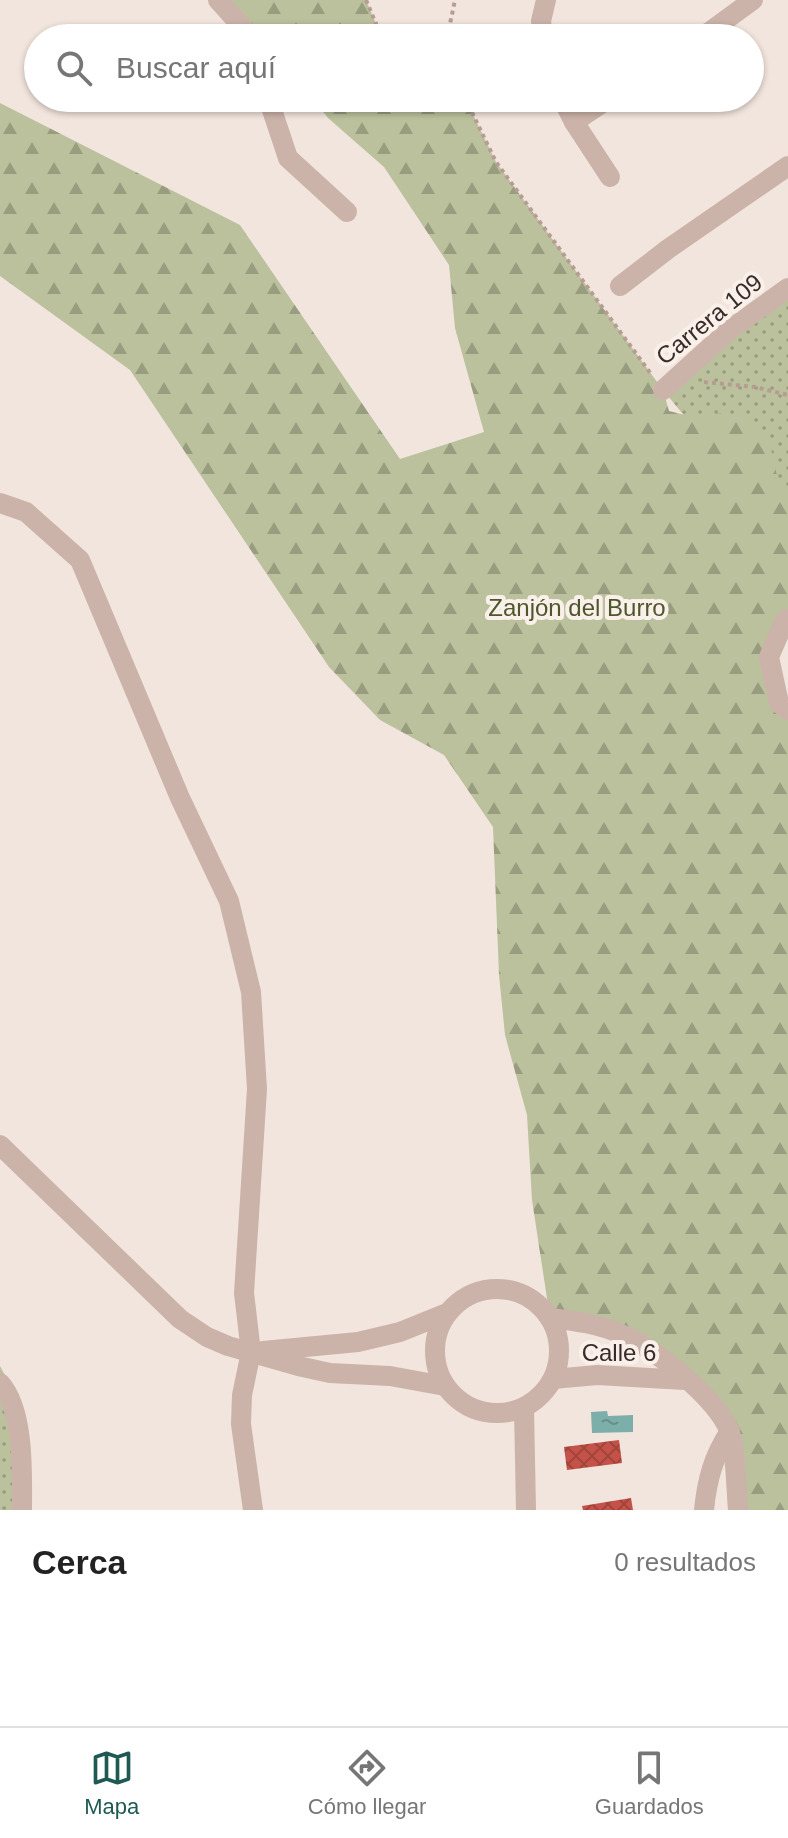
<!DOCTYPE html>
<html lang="es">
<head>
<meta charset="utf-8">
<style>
	body { margin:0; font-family:Helvetica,sans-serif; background:#f2f2f2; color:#222 }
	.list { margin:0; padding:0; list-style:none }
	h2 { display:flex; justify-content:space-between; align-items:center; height:104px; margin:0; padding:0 32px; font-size:34px }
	h2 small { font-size:26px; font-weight:400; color:#767676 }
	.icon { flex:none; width:44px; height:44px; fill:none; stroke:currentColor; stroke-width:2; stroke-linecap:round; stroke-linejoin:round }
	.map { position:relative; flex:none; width:788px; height:1510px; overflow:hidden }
	.search { position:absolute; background:#fff; box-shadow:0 2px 6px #0004; left:24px; right:24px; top:24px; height:88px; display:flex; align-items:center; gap:20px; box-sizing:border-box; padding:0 28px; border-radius:44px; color:#767676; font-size:30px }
	.sheet { height:216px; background:#fff }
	nav { display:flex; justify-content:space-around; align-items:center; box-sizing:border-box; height:112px; border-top:2px solid #e0e0e0; background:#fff; font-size:22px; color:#767676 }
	nav a { display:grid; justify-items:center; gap:4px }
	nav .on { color:#1e5953 }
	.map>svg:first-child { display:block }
</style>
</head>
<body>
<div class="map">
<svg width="788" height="1510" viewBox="0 0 788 1510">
	<defs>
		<pattern id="grass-dots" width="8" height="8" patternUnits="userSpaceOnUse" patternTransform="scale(2)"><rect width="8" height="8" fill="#bbc19d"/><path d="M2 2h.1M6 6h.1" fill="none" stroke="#999d80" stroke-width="1.8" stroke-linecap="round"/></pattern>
		<pattern id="forest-firs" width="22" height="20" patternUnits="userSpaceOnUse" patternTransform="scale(2)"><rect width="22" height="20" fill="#bbc19d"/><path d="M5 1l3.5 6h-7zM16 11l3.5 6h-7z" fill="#999d80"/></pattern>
		<pattern id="water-ripples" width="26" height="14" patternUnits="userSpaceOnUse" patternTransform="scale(2)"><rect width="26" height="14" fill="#7cafa9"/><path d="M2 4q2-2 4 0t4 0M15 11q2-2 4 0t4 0" fill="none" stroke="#678f8a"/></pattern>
		<pattern id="building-cross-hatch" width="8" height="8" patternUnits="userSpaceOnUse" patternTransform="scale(2)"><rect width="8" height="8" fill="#c55248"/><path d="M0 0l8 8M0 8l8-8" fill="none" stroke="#a1443c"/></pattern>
	</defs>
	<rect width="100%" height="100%" fill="#f2e5dd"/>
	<g fill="url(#grass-dots)">
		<polygon points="788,288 788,542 663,390"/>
		<polygon points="0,1366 19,1402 24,1510 0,1510"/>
	</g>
	<g fill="url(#forest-firs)">
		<polygon points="218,0 366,0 382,38 265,38 246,31"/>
		<polygon points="312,98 465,98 496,162 663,390 669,411 685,415 704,416 723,413 749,417 768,435 779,485 788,489 788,619 769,657 788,710 788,1510 738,1510 730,1431 652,1353 550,1318 532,1200 527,1115 505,1035 499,975 493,827 444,755 380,720 329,667 130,370 0,276 0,103 240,225 400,459 484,432 455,328 449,265 384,167 328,118"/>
	</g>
	<polygon fill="url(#water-ripples)" points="607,1411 608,1416 633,1415 633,1432 592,1433 591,1412"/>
	<g fill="url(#building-cross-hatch)">
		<polygon points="619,1440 622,1463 567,1470 564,1447"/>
		<polygon points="631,1498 633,1510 583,1510 582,1506"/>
	</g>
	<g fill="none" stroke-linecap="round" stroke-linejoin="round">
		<g stroke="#b69c93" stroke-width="4" stroke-dasharray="4 4" stroke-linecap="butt">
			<polyline points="366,0 382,38"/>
			<polyline points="447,38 455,0"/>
			<polyline points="465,98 496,162 651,374"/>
			<polyline points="704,382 755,387 788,395"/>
		</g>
		<g stroke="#cbb3a9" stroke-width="20">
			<polyline points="218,0 246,31 249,38"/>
			<polyline points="543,38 541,21 546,0"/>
			<polyline points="701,38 753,0"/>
			<polyline points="268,98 288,158 347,212"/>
			<polyline points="562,98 574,122 610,177"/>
			<polyline points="574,122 610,98"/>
			<polyline points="620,286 668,249 788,166"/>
			<polyline points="663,390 728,331 788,288"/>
			<polyline points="0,503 26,512 80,560 180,798 229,901 251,992 257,1089 244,1293 251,1352 242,1395 241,1424 253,1510"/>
			<polyline points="788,619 785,620 769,657 779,703 788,710"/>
			<polyline points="0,1145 180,1319 207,1337 228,1346 298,1366 330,1373 390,1376 445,1386"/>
			<circle cx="497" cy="1351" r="62"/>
			<path d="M550,1318C575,1321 600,1324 623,1335C655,1349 715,1397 729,1430C736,1446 736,1490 738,1510"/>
			<polyline points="263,1351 358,1342 400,1332 447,1313"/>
			<polyline points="553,1379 597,1375 685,1380"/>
			<path d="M0,1383C25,1411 22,1475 22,1510"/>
			<polyline points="524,1408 526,1510"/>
			<path d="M704,1510C707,1480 713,1457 730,1431"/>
		</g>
	</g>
	<g text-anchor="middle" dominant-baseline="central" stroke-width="8" stroke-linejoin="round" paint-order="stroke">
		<g font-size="24" fill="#382b29" stroke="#faf0ea">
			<text transform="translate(709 319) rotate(-39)">Carrera 109</text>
			<text x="619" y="1352">Calle 6</text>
		</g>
		<g font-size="24" fill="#4e562c" stroke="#faf0ea">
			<text x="577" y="607">Zanjón del Burro</text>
		</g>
	</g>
</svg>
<div class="search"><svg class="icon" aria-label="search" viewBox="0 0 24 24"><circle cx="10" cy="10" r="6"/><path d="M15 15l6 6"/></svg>Buscar aquí</div>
</div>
<section class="sheet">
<h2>Cerca<small>0 resultados</small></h2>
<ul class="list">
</ul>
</section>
<nav>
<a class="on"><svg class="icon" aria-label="map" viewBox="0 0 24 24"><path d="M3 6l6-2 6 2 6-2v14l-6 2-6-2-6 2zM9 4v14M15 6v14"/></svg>Mapa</a>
<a><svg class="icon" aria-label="directions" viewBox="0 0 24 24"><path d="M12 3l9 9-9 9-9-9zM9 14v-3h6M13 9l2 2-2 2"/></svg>Cómo llegar</a>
<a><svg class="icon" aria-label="saved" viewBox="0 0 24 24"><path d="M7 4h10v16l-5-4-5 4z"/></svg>Guardados</a>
</nav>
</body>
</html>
